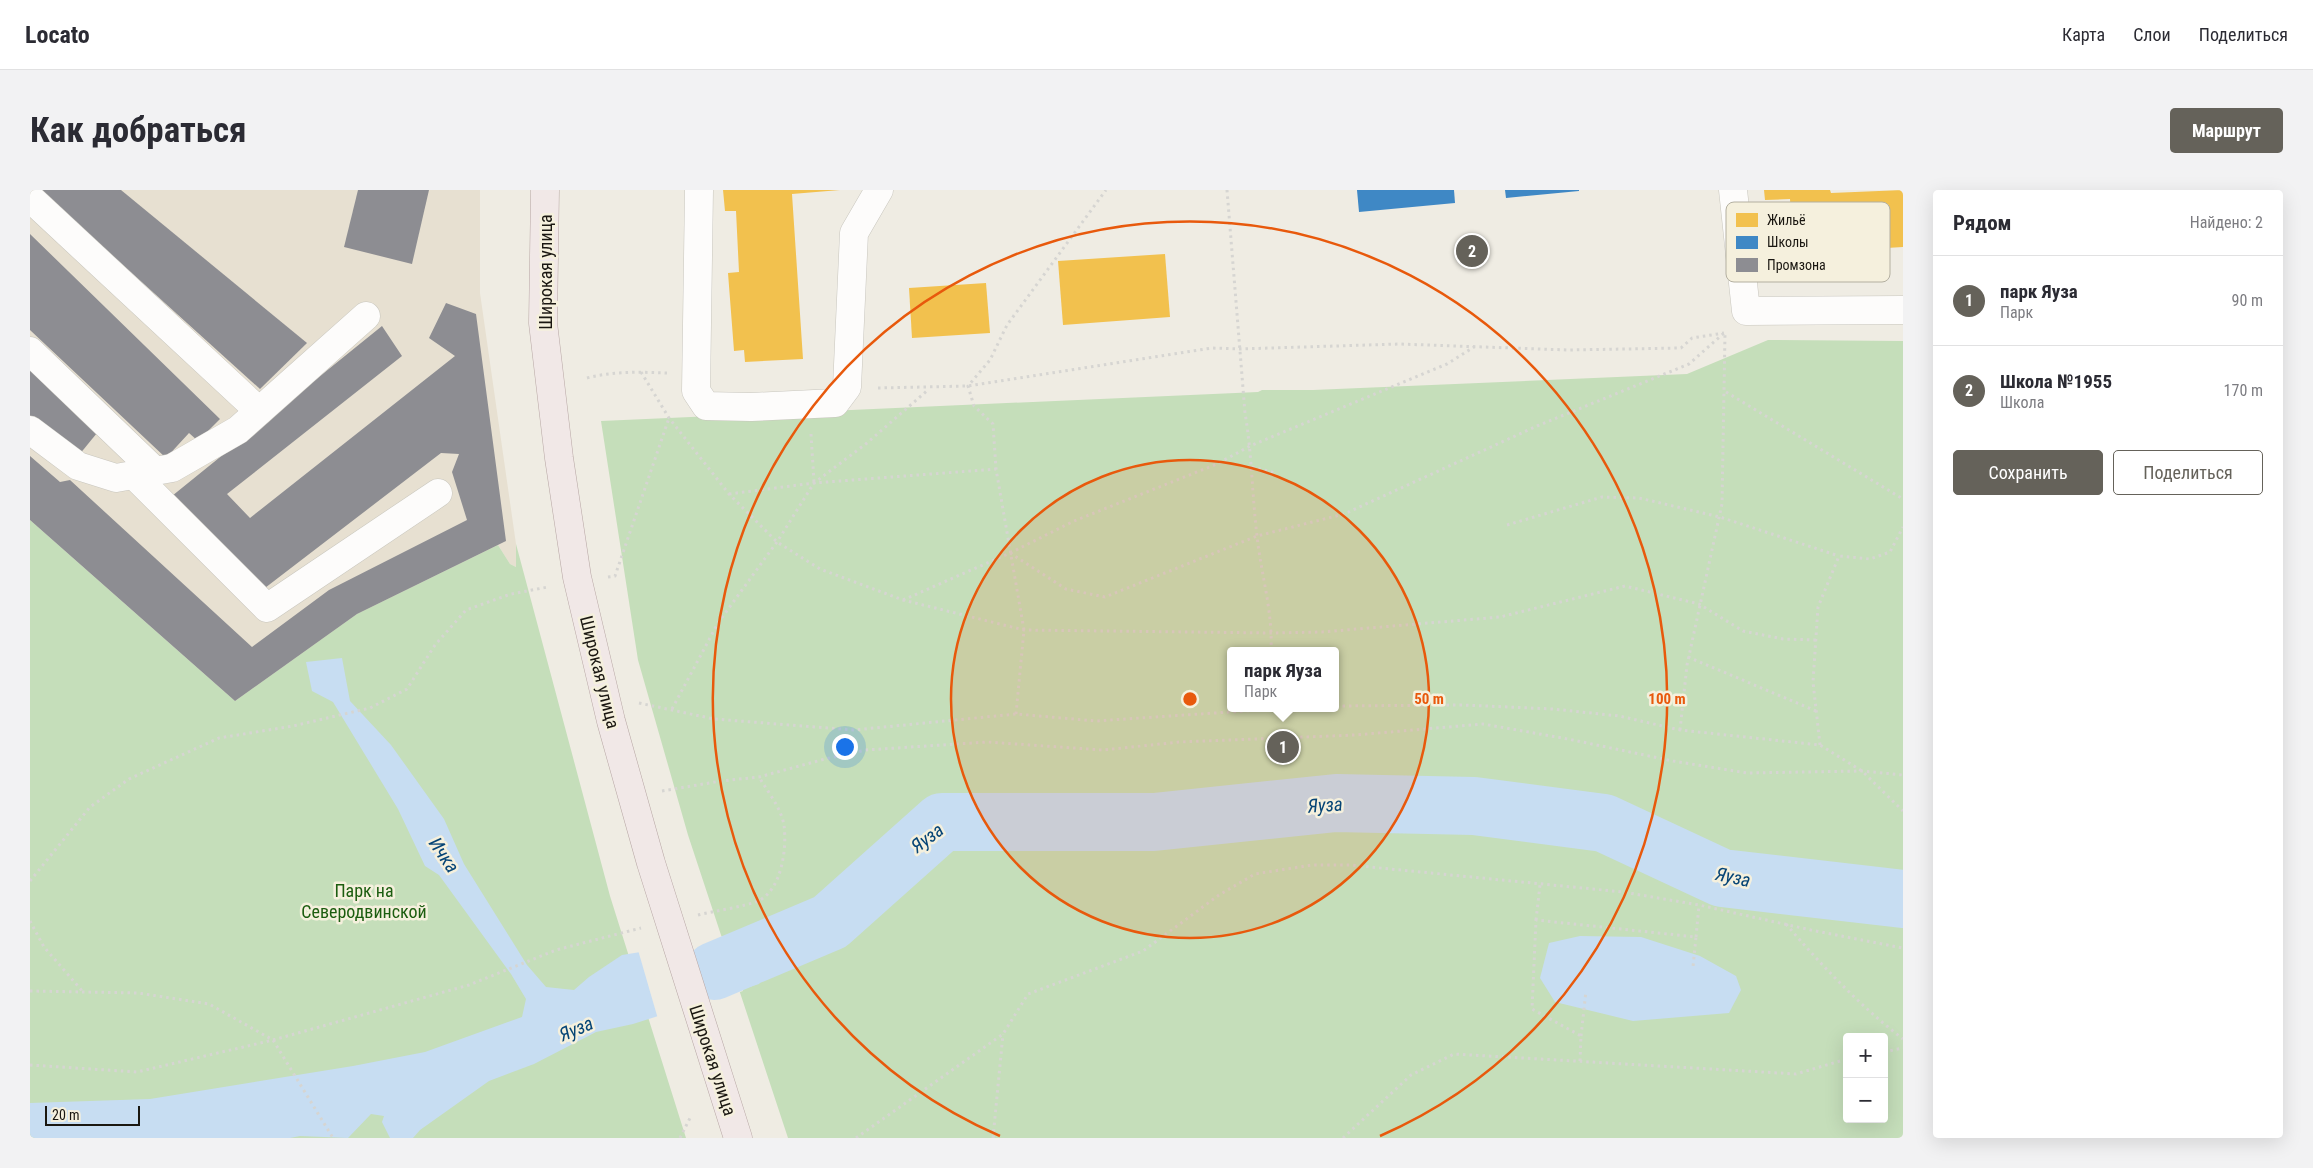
<!DOCTYPE html>
<html lang="ru">
<head>
<meta charset="utf-8">
<style>
	body { margin:0; font-family:"Roboto Condensed",sans-serif; background:#f2f2f3; color:#2b2b33 }
	.controls { position:absolute; right:15px; bottom:15px; display:grid; overflow:hidden; border-radius:5px; box-shadow:0 5px 20px #0002 }
	.controls button { width:45px; height:45px; display:grid; place-items:center; padding:0; border:0; border-bottom:1px solid #e1e1e2; background:#fff; color:#2b2b33; font:25px sans-serif }
	.scale { position:absolute; left:15px; bottom:12px; width:95px; box-sizing:border-box; padding-left:5px; border:2px solid #1a1711; border-top:0; font-size:14px; line-height:18px; white-space:nowrap; color:#1a1711; -webkit-text-stroke:4px #f5f0dd; paint-order:stroke }
	.you { position:absolute; left:814px; top:556px; width:18px; height:18px; margin:-12px; border:4px solid #fff; border-radius:50%; background:#1a73e8; box-shadow:0 0 0 8px #1a73e833 }
	.badge { display:grid; place-items:center; width:32px; height:32px; border-radius:50%; background:#65625a; color:#fff; font-size:16px; font-weight:700 }
	.pin { position:absolute; translate:-50% -50%; border:2px solid #fff; box-shadow:0 1px 5px #0006 }
	.popup { position:absolute; left:1197px; top:457px; width:112px; height:65px; box-sizing:border-box; display:grid; place-content:center; border-radius:5px; background:#fff; filter:drop-shadow(0 1px 4px #0005); font-size:16px; white-space:nowrap; color:#7c7c81 }
	.popup b { font-size:19px; color:#2b2b33 }
	.popup::after { content:''; position:absolute; left:50%; top:100%; margin-left:-10px; border:10px solid transparent; border-top-color:#fff }
	.list { margin:0; padding:0; list-style:none }
	h2 { display:flex; justify-content:space-between; align-items:center; height:65px; margin:0; padding:0 20px; font-size:21px }
	h2 small { font-size:16px; font-weight:400; color:#7c7c81 }
	.list li { display:grid; grid-template-columns:32px 1fr auto; gap:15px; align-items:center; box-sizing:border-box; height:90px; padding:0 20px; border-top:1px solid #e1e1e2 }
	.list b { display:block; font-size:19px; white-space:nowrap }
	.list p { margin:0; font-size:16px; white-space:nowrap; color:#7c7c81 }
	.list em { font-size:16px; font-style:normal; color:#7c7c81 }
	.actions { display:flex; gap:10px; padding:15px 20px }
	.actions a { flex:1; padding:11px 0; border:1px solid #65625a; border-radius:5px; text-align:center; font-size:18px; color:#65625a }
	.actions .main { background:#65625a; color:#fff }
	.map { position:relative; flex:none; width:1873px; height:948px; overflow:hidden; border-radius:5px }
	header { display:flex; align-items:center; gap:30px; box-sizing:border-box; height:70px; padding:0 25px; background:#fff; border-bottom:1px solid #e1e1e2 }
	header strong { font-size:24px }
	nav { display:flex; gap:28px; margin-inline-start:auto; font-size:18px }
	.intro { display:flex; align-items:center; justify-content:space-between; box-sizing:border-box; height:120px; padding:0 30px }
	h1 { margin:0; font-size:35px }
	.button { padding:12px 22px; border-radius:5px; background:#65625a; color:#fff; font-size:18px; font-weight:700 }
	main { display:flex; gap:30px; padding:0 30px }
	aside { flex:1; background:#fff; border-radius:5px; box-shadow:0 5px 20px #0002 }
	.map>svg:first-child { display:block }
</style>
</head>
<body>
<header>
<strong>Locato</strong>
<nav><a>Карта</a><a>Слои</a><a>Поделиться</a></nav>
</header>
<div class="intro"><h1>Как добраться</h1><a class="button">Маршрут</a></div>
<main>
<div class="map">
<svg width="1873" height="948" viewBox="0 0 1873 948">
	<rect width="100%" height="100%" fill="#efece3"/>
	<polygon fill="#e7e0d1" points="0,0 450,0 450,103 486,354 486,377 480,374 468,355 205,511 0,330"/>
	<g fill="#c5deba" fill-rule="evenodd">
		<path d="M1738,150L1873,151V948H758L658,645L608,470L571,231L1228,202L1232,200H1283L1657,184ZM1200,461H1306V518H1200ZM1817,847H1854V929H1817Z"/>
		<polygon points="0,330 205,511 327,424 468,355 480,374 486,377 486,354 580,706 656,948 0,948"/>
	</g>
	<g fill="#c7ddf2">
		<polygon points="312,468 320,511 361,555 414,629 434,674 497,775 516,797 544,800 559,787 592,765 733,742 761,751 729,794 603,834 566,842 504,874 459,891 390,940 383,948 360,948 352,932 354,926 341,924 318,948 270,946 260,948 0,948 0,913 120,909 323,876 395,862 492,827 496,809 481,784 409,685 395,676 368,619 303,512 282,501 276,472"/>
		<polygon points="1550,746 1611,747 1670,766 1706,786 1711,800 1699,823 1603,831 1525,812 1510,788 1519,753"/>
	</g>
	<polygon fill="#efece3" points="694,746 713,801 628,829 608,760"/>
	<g fill="#f2c14e">
		<polygon points="693,0 810,0 762,4 773,169 715,172 714,160 704,161 698,83 709,82 706,21 695,21"/>
		<polygon points="1734,0 1800,0 1801,3 1873,0 1873,57 1823,60 1823,71 1803,73 1802,42 1762,45 1760,9 1735,10"/>
		<polygon points="1135,64 1140,127 1033,135 1028,71"/>
		<polygon points="956,93 960,143 882,148 879,98"/>
	</g>
	<g fill="#3f88c5">
		<polygon points="1327,0 1424,0 1425,13 1329,22"/>
		<polygon points="1475,0 1549,0 1549,1 1476,8"/>
	</g>
	<g fill="#8d8d92">
		<polygon points="10,0 91,0 277,153 230,199"/>
		<polygon points="328,0 399,0 382,74 314,57"/>
		<polygon points="0,44 190,229 168,251 159,243 136,268 0,140"/>
		<polygon points="416,113 446,124 476,351 327,424 205,511 0,330 0,266 30,292 40,290 222,457 299,400 437,330 422,282 429,264 411,263 231,401 142,306 352,136 372,166 197,304 220,328 425,166 399,148"/>
		<polygon points="0,175 67,243 49,265 0,231"/>
	</g>
	<g fill="none" stroke-linecap="round" stroke-linejoin="round">
		<polyline stroke="#c7ddf2" stroke-width="58" points="684,781 800,732 912,632 1124,632 1306,613 1444,616 1574,633 1692,688 1873,709"/>
		<defs>
			<g id="minor">
				<polyline points="669,0 666,201 676,216 721,217 805,213 817,197 824,43 849,0"/>
				<polyline points="1703,0 1716,121 1873,120"/>
				<polyline points="0,8 229,221"/>
				<polyline points="0,161 125,281"/>
				<polyline points="0,240 48,276 86,288 142,278 208,240 336,126"/>
				<polyline points="104,285 237,418 408,303"/>
			</g>
			<polyline id="major" points="515,0 513,133 529,268 547,387 581,531 621,673 708,948"/>
		</defs>
		<use href="#minor" stroke="#c8c6be" stroke-width="29"/>
		<use href="#major" stroke="#b7a6a4" stroke-width="29"/>
		<g stroke="#d6d5d2" stroke-width="3" stroke-dasharray="2.5 4" stroke-linecap="butt">
			<path d="M1197,0L1215,223C1222,264 1222,305 1227,346C1231,384 1243,422 1241,461"/>
			<polyline points="611,182 639,228 699,304 747,352 790,379 873,410 994,440 1242,443 1292,442 1470,427 1595,396 1669,414 1713,441 1753,449 1786,450"/>
			<path d="M557,188C583,181 611,182 637,183"/>
			<polyline points="848,198 938,196 1182,158 1209,159 1369,154 1538,160 1651,158 1662,148 1694,143"/>
			<polyline points="1696,202 1873,309"/>
			<polyline points="781,244 784,292"/>
			<polyline points="1222,277 1246,283"/>
			<polyline points="699,304 784,293 966,279"/>
			<polyline points="1477,335 1572,307 1609,308 1690,327 1809,366"/>
			<polyline points="980,363 1036,399 1075,407 1227,346 1314,324 1507,236 1659,174 1694,143"/>
			<polyline points="578,387 585,386 639,228"/>
			<polyline points="873,410 980,363 1044,331 1187,274 1220,256 1417,174 1444,157"/>
			<polyline points="1658,467 1786,521"/>
			<polyline points="609,513 684,529 824,540 986,524 1066,531 1259,518"/>
			<polyline points="1306,516 1433,515 1523,519 1589,526 1650,540 1790,555 1832,581 1873,621"/>
			<polyline points="642,519 688,433 747,352 784,293 837,253 899,199"/>
			<polyline points="986,524 994,440 966,279 963,234 944,216 938,196 960,170 977,135 1076,0"/>
			<polyline points="1650,540 1657,475 1692,314 1695,143"/>
			<polyline points="1790,555 1783,492 1788,417 1809,366 1840,369 1860,362 1873,337"/>
			<polyline points="632,601 691,591 729,587 795,569 836,560 957,552 1073,560 1150,552 1325,545 1453,534 1538,549 1643,571 1717,583 1832,581 1873,585"/>
			<polyline points="0,691 60,617 99,589 189,548 263,536 340,518 377,499 405,455 436,420 481,404 518,397"/>
			<path d="M668,725C684,721 713,717 728,711C752,700 757,658 754,635C751,618 738,602 729,587"/>
			<polyline points="1506,730 1510,695"/>
			<polyline points="0,731 14,757 54,803"/>
			<path d="M1756,734C1792,776 1829,815 1873,849"/>
			<polyline points="1666,747 1669,715"/>
			<polyline points="0,801 108,803 179,814 243,850 303,948"/>
			<polyline points="1551,846 1556,801"/>
			<polyline points="1854,862 1873,858"/>
			<polyline points="1550,871 1551,846 1502,819 1506,730 1666,747 1663,777"/>
			<polyline points="0,875 107,882 243,850 439,795 526,760 611,738"/>
			<polyline points="650,948 660,928"/>
			<polyline points="826,948 973,844 998,804 1113,761 1189,705 1225,684 1282,675 1320,675 1593,702 1669,715 1781,740 1873,758"/>
			<polyline points="963,948 973,844"/>
			<polyline points="1313,948 1381,885 1424,864 1766,884 1817,869"/>
		</g>
		<use href="#minor" stroke="#fdfcfb" stroke-width="28"/>
		<use href="#major" stroke="#f1e8e7" stroke-width="28"/>
	</g>
	<circle cx="1160" cy="509" r="239" fill="#e8590c" fill-opacity=".12"/>
	<g fill="none" stroke="#e8590c" stroke-width="2.5">
		<circle cx="1160" cy="509" r="239"/>
		<path d="M970 946A477 477 0 1 1 1350 946"/>
	</g>
	<g text-anchor="middle" dominant-baseline="central" stroke-width="5" stroke-linejoin="round" paint-order="stroke">
		<g font-size="18" fill="#1a1711" stroke="#f5f0dd">
			<text transform="translate(515 82) rotate(-90)">Широкая улица</text>
			<text transform="translate(570 482) rotate(76)">Широкая улица</text>
			<text transform="translate(683 870) rotate(72)">Широкая улица</text>
		</g>
		<g font-size="18" fill="#1c5d10" stroke="#f5f0dd">
			<text x="334" y="700">Парк на<tspan x="334" dy="21">Северодвинской</tspan></text>
		</g>
		<g font-size="19" font-style="italic" fill="#054475" stroke="#f5f0dd">
			<text transform="translate(1295 615) rotate(-4)">Яуза</text>
			<text transform="translate(897 648) rotate(-37)">Яуза</text>
			<text transform="translate(414 665) rotate(56)">Ичка</text>
			<text transform="translate(1703 687) rotate(12)">Яуза</text>
			<text transform="translate(546 839) rotate(-23)">Яуза</text>
		</g>
	</g>
	<rect x="1696" y="12" width="164" height="80" rx="8" fill="#f5f0dd" stroke="#b3afa0" stroke-width="1"/>
	<rect x="1706" y="23" width="22" height="14" fill="#f2c14e"/>
	<rect x="1706" y="46" width="22" height="13" fill="#3f88c5"/>
	<rect x="1706" y="68" width="22" height="14" fill="#8d8d92"/>
	<g font-size="14" fill="#1a1711">
		<text x="1737" y="35">Жильё</text>
		<text x="1737" y="57">Школы</text>
		<text x="1737" y="80">Промзона</text>
	</g>
	<circle cx="1160" cy="509" r="8" fill="#e8590c" stroke="#f5f0dd" stroke-width="2.5"/>
	<g font-size="15" text-anchor="middle" font-weight="bold" fill="#e8590c" stroke="#f5f0dd" stroke-width="5" stroke-linejoin="round" paint-order="stroke">
		<text x="1399" y="514">50 m</text>
		<text x="1637" y="514">100 m</text>
	</g>
</svg>
<div class="controls">
<button>+</button>
<button>−</button>
</div>
<div class="scale">20 m</div>
<div class="you"></div>
<div class="pin badge" style="left:1253px;top:557px">1</div>
<div class="popup"><b>парк Яуза</b>Парк</div>
<div class="pin badge" style="left:1442px;top:61px">2</div>
</div>
<aside>
<h2>Рядом<small>Найдено: 2</small></h2>
<ul class="list">
<li><span class="badge">1</span><div><b>парк Яуза</b><p>Парк</p></div><em>90 m</em></li>
<li><span class="badge">2</span><div><b>Школа №1955</b><p>Школа</p></div><em>170 m</em></li>
</ul>
<div class="actions"><a class="main">Сохранить</a><a>Поделиться</a></div>
</aside>
</main>
</body>
</html>
